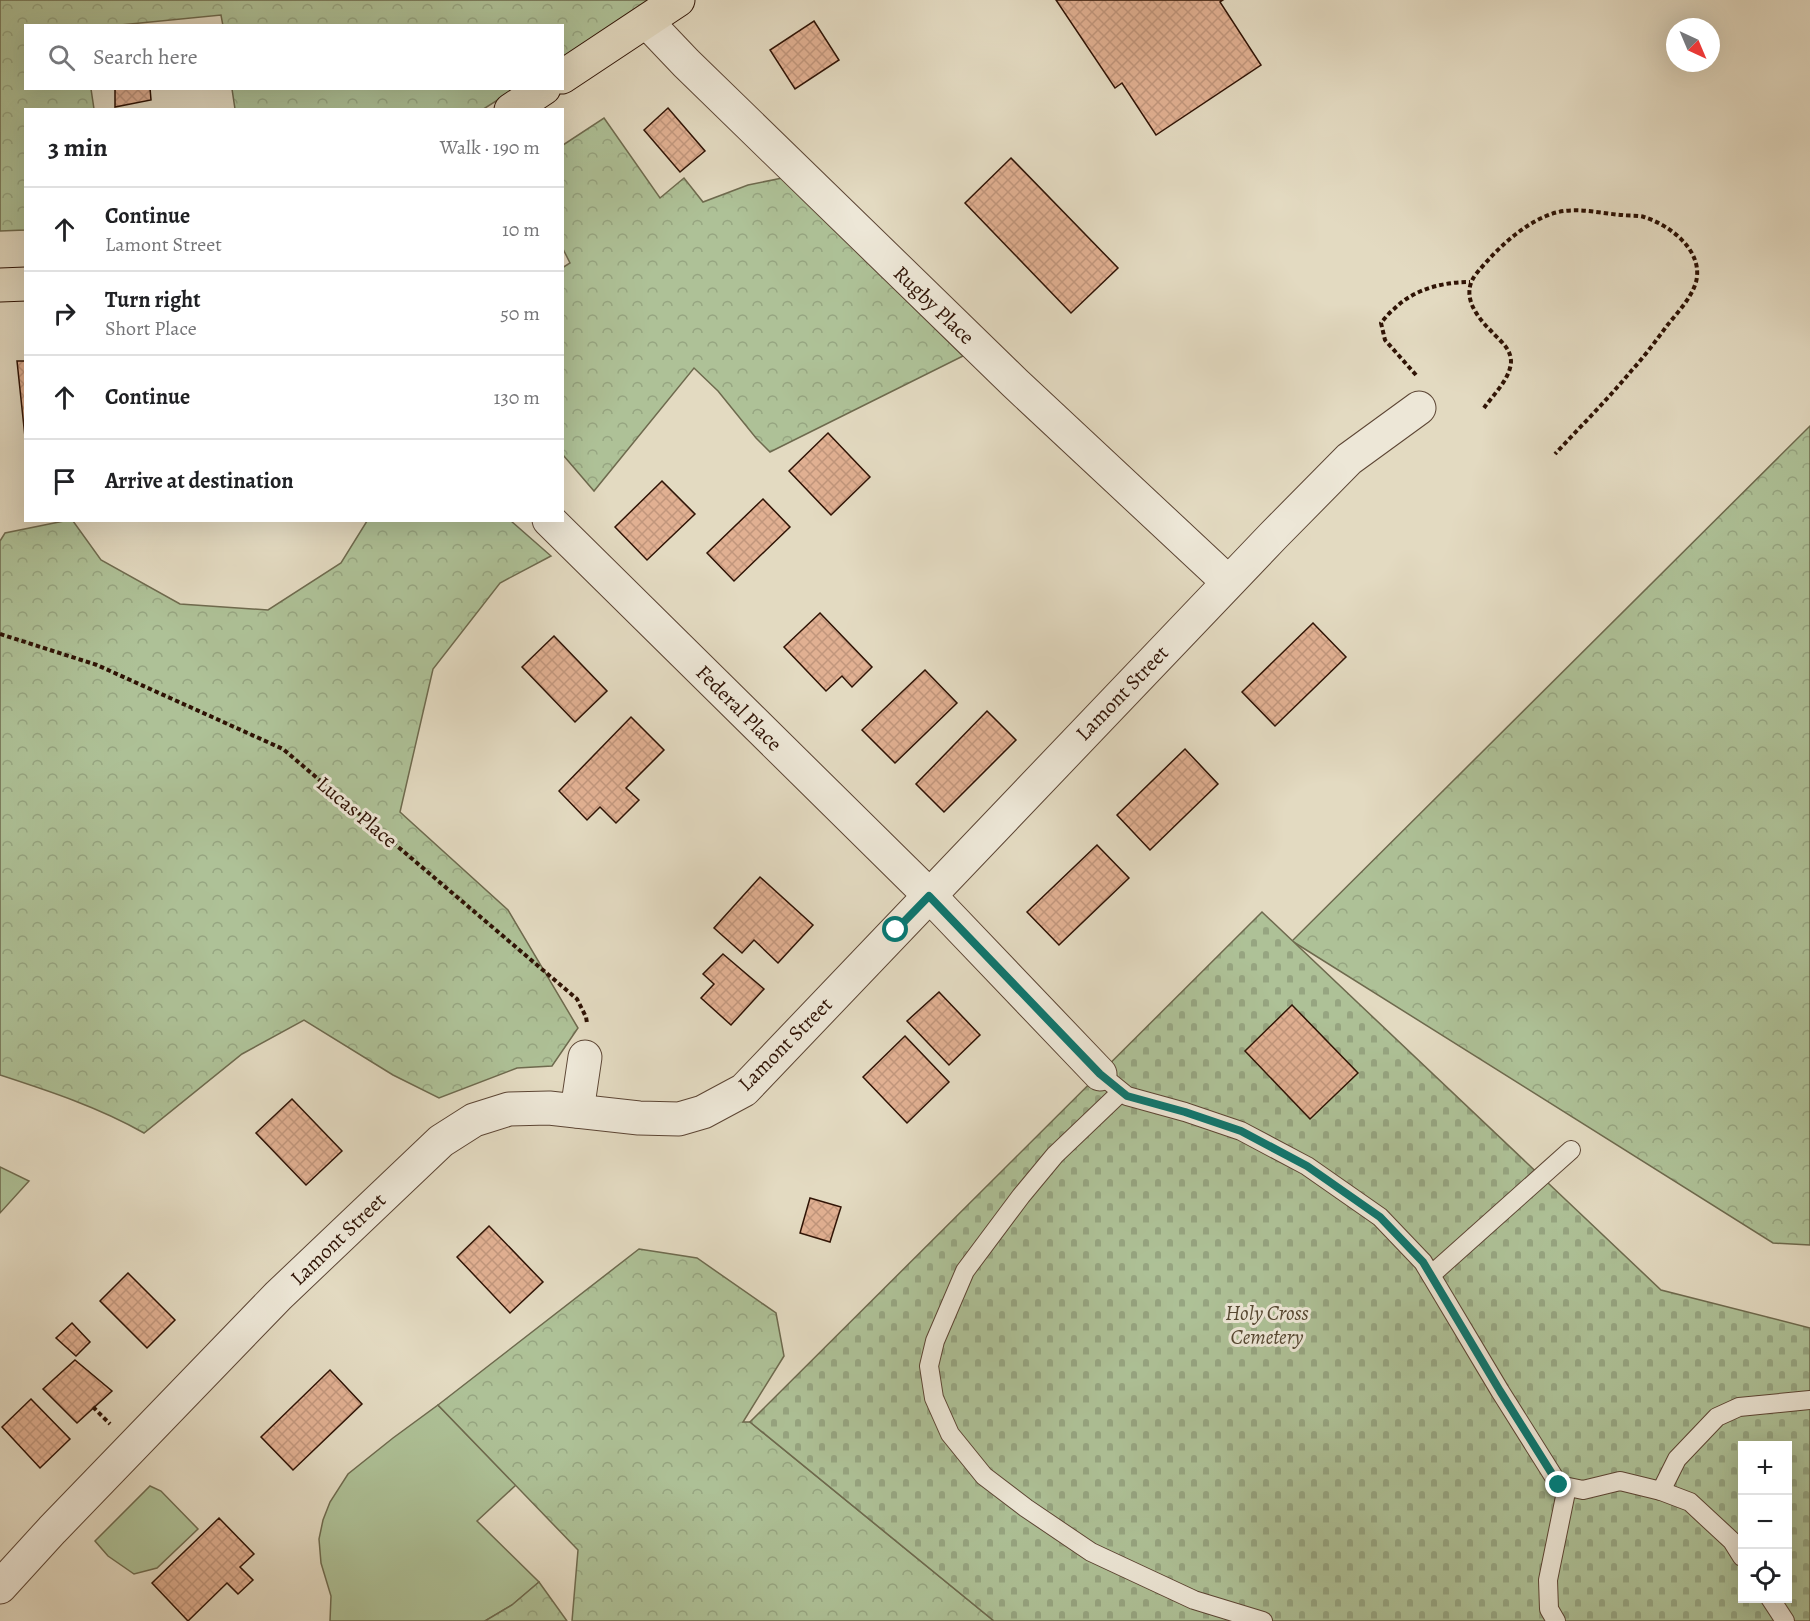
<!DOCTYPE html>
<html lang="en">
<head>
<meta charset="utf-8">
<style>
	body { margin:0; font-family:Alegreya,serif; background:#f2f2f2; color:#202124 }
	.controls { position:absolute; right:18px; bottom:18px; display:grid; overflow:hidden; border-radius:0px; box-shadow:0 6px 24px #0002 }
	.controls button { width:54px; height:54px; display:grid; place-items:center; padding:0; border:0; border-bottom:2px solid #e0e0e0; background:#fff; color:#202124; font:30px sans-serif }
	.compass { position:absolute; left:1666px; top:18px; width:54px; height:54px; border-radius:50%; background:#fff; box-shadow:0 6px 24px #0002; rotate:136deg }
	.stop { position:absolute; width:18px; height:18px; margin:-14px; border:4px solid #0f766e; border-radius:50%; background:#fff }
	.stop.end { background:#0f766e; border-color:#fff; box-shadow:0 2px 6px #0008 }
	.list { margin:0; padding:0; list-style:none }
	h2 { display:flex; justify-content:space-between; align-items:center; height:78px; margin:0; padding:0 24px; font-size:26px }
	h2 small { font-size:20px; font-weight:400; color:#757577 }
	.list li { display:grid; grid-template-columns:39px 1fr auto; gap:18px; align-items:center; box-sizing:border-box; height:84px; padding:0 24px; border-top:2px solid #e0e0e0 }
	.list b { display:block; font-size:22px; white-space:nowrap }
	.list p { margin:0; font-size:20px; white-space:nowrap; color:#757577 }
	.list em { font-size:20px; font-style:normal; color:#757577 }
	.icon { flex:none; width:33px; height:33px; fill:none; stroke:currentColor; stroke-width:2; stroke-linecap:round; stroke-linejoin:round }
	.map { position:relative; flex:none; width:1810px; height:1621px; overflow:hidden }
	.search { position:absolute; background:#fff; box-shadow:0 6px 24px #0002; left:24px; top:24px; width:540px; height:66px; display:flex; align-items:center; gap:15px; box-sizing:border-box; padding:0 21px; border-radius:0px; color:#757577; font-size:22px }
	.panel { position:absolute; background:#fff; box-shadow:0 6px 24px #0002; left:24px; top:108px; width:540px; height:414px; border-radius:0px }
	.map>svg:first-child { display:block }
</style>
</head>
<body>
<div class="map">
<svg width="1810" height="1621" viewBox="0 0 1810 1621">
	<defs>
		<pattern id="forest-crowns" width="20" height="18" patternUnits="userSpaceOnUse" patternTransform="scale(1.5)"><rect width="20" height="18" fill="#aec197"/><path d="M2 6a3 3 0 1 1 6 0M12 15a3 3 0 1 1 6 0" fill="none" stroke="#96a581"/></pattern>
		<pattern id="cemetery-stones" width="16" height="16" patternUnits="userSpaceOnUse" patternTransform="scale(1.5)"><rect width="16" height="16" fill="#aec197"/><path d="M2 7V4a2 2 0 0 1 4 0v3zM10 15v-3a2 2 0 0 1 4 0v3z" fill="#96a581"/></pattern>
		<pattern id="building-cross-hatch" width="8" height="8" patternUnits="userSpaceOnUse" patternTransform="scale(1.5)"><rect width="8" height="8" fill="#e1b092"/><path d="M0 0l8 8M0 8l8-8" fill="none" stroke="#c1967c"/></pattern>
	</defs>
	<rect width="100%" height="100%" fill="#e3dac1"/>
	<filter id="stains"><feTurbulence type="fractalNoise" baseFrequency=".00333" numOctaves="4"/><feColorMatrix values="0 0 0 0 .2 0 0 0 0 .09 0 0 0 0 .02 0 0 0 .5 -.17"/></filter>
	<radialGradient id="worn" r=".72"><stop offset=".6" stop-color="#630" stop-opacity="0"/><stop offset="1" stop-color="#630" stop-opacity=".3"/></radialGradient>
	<g fill="#aec197" stroke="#6e6a4e" stroke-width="1.5">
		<polygon points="0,1167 29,1181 0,1213"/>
		<polygon points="438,1405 516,1485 477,1521 539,1582 512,1605 485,1621 330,1621 331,1596 321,1563 319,1539 323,1520 330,1502 348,1474 393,1438"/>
		<polygon points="150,1486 161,1491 198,1529 157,1568 134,1574 108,1556 95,1541"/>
	</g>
	<g fill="url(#forest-crowns)" stroke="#6e6a4e" stroke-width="1.5">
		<polygon points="0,0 653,0 563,58 562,26 223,26 221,15 120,25 26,26 26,88 91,89 94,109 26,110 25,230 0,231"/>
		<polygon points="232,89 515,89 482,110 235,109"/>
		<polygon points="604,118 660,198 684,178 703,202 748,185 782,178 963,356 770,452 756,438 718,391 694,368 594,491 563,455 562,268 570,263 563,249 563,145"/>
		<polygon points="1810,426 1810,1245 1773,1243 1292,941"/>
		<path d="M64,521H73L101,560L180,604L268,610L341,563L367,521H511L551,556L500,583L433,669L400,812L508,910L578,1028L552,1066L517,1068L439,1098L393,1075L304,1020L242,1054L144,1133C98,1107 49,1091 0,1075V541L5,533Z"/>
		<polygon points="639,1249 697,1258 776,1313 784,1356 743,1422 750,1422 994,1621 572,1621 578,1550 438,1405"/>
		<polygon points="539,1582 567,1621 485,1621 512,1605"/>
	</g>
	<path fill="url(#cemetery-stones)" stroke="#6e6a4e" stroke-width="1.5" fill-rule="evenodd" d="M1262,912L1661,1290L1810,1328V1621H994L750,1422ZM1742,1446H1788V1598H1742Z"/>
	<g fill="url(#building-cross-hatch)" stroke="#2f1305" stroke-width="1.5">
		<polygon points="1056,0 1223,0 1220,2 1261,65 1156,135 1122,83 1115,88"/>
		<polygon points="814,21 839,60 795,89 770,50"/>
		<polygon points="115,88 150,88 151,100 115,107"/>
		<polygon points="668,108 705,151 680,172 644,130"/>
		<polygon points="1011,158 1118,268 1071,313 965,203"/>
		<polygon points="17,361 26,361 26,437 25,437"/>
		<polygon points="828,433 870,477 831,515 789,471"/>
		<polygon points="662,481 695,514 647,560 615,527"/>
		<polygon points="763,499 790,527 734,581 707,553"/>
		<polygon points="820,613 872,667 852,687 842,676 826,691 784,647"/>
		<polygon points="1313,623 1346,657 1275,726 1242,692"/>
		<polygon points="554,636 607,691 575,722 522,667"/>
		<polygon points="925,670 957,703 895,763 862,730"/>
		<polygon points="987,711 1016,740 944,812 916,784"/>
		<polygon points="631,717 664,750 626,788 639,800 616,823 600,807 587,820 559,791"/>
		<polygon points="1185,749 1218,784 1150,850 1117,815"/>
		<polygon points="1097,845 1129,878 1059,945 1027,912"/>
		<polygon points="760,877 813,925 778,963 754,940 742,953 714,928"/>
		<polygon points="723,954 764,989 731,1025 701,998 714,984 703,974"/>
		<polygon points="939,992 980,1035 949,1065 907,1021"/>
		<polygon points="1292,1005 1358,1073 1310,1119 1245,1051"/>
		<polygon points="905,1036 949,1082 907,1123 863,1077"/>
		<polygon points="292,1099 342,1151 306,1185 256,1133"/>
		<polygon points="810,1198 841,1207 830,1242 800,1233"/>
		<polygon points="489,1226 543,1282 510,1313 457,1257"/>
		<polygon points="128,1273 175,1320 147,1348 100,1301"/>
		<polygon points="72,1323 90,1342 76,1356 56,1338"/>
		<polygon points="75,1360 112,1391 77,1423 43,1389"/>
		<polygon points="330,1370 362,1404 293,1470 261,1437"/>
		<polygon points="31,1399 70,1439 40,1468 2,1427"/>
		<polygon points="219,1518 254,1554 240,1567 253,1580 238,1594 227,1583 188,1621 152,1583"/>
	</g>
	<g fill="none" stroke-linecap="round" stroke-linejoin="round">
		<defs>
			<g id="service">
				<polyline points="1100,1074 1127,1096 1185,1112 1241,1131 1307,1166 1380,1217 1423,1262 1500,1391 1559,1485 1583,1490 1620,1481 1661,1491 1690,1502 1732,1541 1742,1557"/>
				<polyline points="1121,1092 1055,1155 1021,1196 965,1271 935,1341 929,1366 934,1398 950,1434 984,1476 1026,1508 1091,1552 1194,1600 1263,1621"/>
				<polyline points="1431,1275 1571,1150"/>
				<polyline points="1661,1491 1677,1459 1717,1417 1739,1407 1810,1400"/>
				<polyline points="1770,1598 1785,1621"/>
				<polyline points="1556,1621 1549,1609 1548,1580 1567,1487"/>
			</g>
			<g id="minor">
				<polyline points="647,22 686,63 1015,383 1228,582"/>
				<polyline points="549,520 929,895 1100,1074"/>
				<polyline points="577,1111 585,1057"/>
				<polyline points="0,1587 52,1530 278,1296 441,1141 474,1120 509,1109 549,1108 639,1118 679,1119 703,1112 744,1090 1273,536 1349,459 1419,408"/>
			</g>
			<g id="primary">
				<polyline points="562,77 678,0"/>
				<polyline points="511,110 544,88"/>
				<polyline points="0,285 26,284"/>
			</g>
		</defs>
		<use href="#service" stroke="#5c4534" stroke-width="20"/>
		<use href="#minor" stroke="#5c4534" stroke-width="35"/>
		<use href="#primary" stroke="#2f1305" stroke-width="35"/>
		<g stroke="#2f1305" stroke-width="4" stroke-dasharray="4.5 3" stroke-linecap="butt">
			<path d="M1416,375L1385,340L1381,323C1385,318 1389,313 1394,309C1414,289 1443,282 1470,282"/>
			<path d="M1484,408C1493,395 1510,379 1511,362C1511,348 1500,341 1492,332C1476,316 1460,295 1476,274C1495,251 1518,228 1546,216C1571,205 1596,213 1622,215C1629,216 1638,215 1644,217C1670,225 1704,251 1696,282C1691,299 1676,314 1666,327C1655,342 1644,357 1632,370C1608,399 1581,426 1555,454"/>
			<polyline points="0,634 97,665 283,749 577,999 586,1017 587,1023"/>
			<polyline points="93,1407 110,1424"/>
		</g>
		<use href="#service" stroke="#ede7d7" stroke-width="18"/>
		<use href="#minor" stroke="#ede7d7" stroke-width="33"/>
		<use href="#primary" stroke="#e3dac1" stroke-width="33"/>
	</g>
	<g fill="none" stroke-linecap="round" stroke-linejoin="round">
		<polyline stroke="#0f766e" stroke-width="8" points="896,930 929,896 1100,1074 1127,1096 1185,1112 1241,1131 1307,1166 1380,1217 1423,1262 1500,1391 1559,1485"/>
	</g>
	<g text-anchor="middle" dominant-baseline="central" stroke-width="6" stroke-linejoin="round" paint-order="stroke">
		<g font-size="21" fill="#2f1305" stroke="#ede7d7">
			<text transform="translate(934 305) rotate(44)">Rugby Place</text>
			<text transform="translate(1122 693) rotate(-46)">Lamont Street</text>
			<text transform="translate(739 708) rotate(45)">Federal Place</text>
			<text transform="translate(357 812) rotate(40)">Lucas Place</text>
			<text transform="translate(785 1044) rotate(-45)">Lamont Street</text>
			<text transform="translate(338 1239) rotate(-44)">Lamont Street</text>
		</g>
		<g font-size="21" font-style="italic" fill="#554731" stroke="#ede7d7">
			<text x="1267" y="1313">Holy Cross<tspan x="1267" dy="24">Cemetery</tspan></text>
		</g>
	</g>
	<rect width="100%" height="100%" filter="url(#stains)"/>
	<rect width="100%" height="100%" fill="url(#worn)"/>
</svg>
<div class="controls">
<button>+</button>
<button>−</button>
<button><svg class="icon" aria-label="locate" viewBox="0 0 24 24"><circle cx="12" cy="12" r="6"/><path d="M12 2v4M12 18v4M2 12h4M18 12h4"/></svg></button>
</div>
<svg class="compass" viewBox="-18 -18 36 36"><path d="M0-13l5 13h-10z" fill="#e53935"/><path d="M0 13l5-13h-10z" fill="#757577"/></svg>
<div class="stop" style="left:896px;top:930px"></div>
<div class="stop end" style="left:1559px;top:1485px"></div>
<div class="search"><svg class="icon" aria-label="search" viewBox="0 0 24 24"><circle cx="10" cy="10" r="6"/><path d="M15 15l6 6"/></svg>Search here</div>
<section class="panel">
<h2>3 min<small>Walk · 190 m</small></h2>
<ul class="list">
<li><svg class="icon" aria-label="ahead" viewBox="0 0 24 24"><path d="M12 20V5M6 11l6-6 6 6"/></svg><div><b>Continue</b><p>Lamont Street</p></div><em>10 m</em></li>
<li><svg class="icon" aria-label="right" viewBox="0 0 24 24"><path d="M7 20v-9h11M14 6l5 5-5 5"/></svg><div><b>Turn right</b><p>Short Place</p></div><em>50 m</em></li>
<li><svg class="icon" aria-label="ahead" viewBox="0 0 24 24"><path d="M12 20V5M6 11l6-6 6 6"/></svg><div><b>Continue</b></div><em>130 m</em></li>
<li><svg class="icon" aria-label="arrive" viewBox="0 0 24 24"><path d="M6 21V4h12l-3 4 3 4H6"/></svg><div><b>Arrive at destination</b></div></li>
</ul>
</section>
</div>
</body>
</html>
